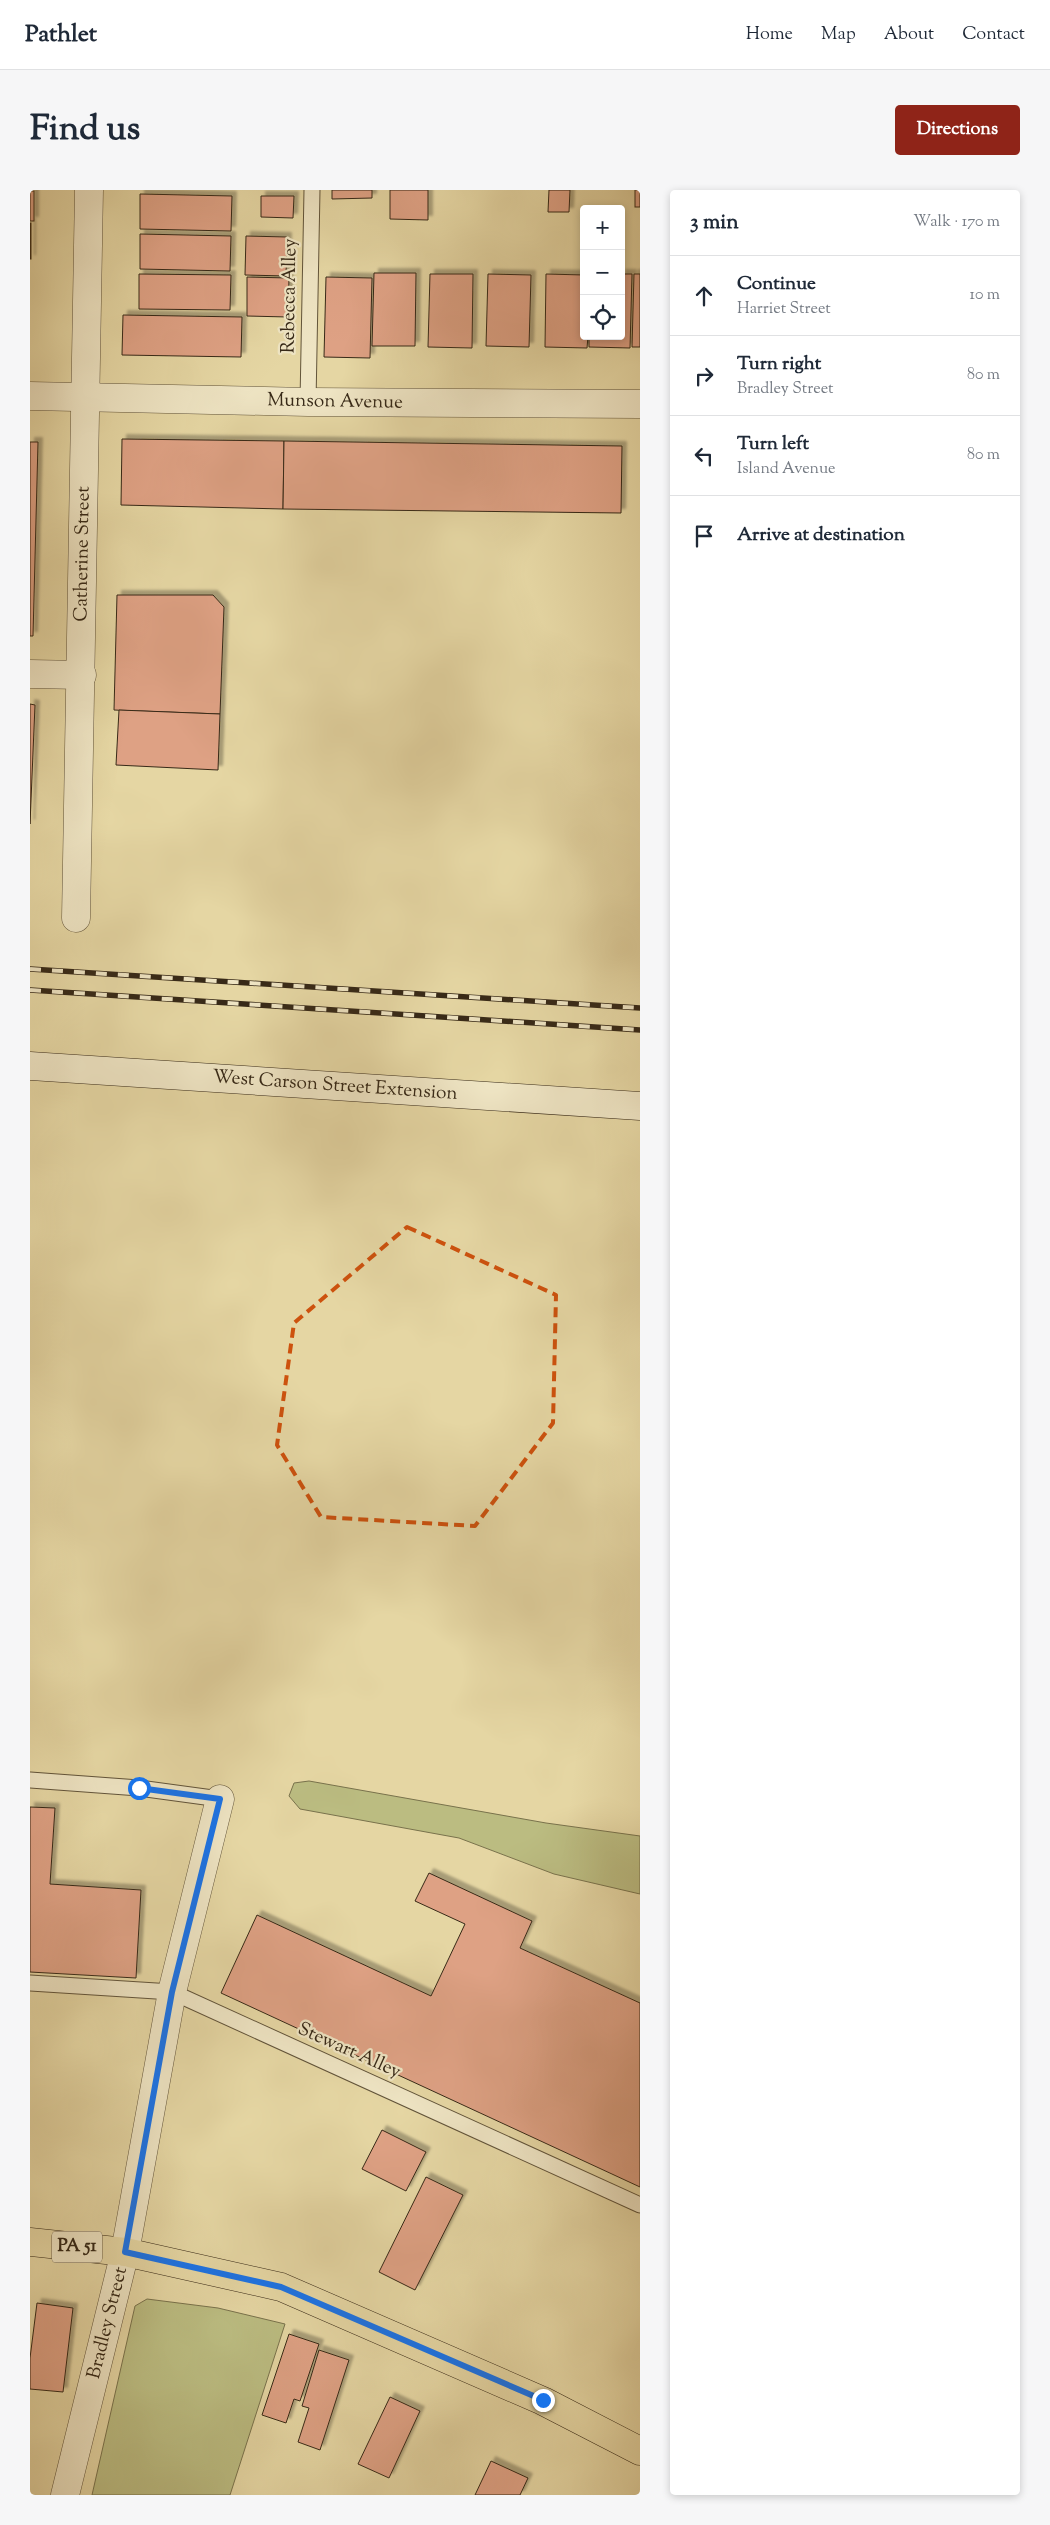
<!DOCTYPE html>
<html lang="en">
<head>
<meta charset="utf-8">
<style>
	body { margin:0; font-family:"Sorts Mill Goudy",serif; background:#f6f6f7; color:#1f2937 }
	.controls { position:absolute; right:15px; top:15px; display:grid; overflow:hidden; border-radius:5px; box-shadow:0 2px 8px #0003 }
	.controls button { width:45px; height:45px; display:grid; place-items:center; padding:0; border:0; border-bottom:1px solid #e0e1e3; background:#fff; color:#1f2937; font:25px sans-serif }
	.stop { position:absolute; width:15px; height:15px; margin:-11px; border:4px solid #1a73e8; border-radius:50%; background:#fff }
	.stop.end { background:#1a73e8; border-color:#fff; box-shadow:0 1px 5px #0008 }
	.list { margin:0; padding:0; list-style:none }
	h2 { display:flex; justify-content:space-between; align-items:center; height:65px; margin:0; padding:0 20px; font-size:21px }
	h2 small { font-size:16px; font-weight:400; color:#747a83 }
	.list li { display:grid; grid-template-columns:32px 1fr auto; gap:15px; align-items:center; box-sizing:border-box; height:80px; padding:0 20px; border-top:1px solid #e0e1e3 }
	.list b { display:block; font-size:19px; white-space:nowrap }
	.list p { margin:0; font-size:16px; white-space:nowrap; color:#747a83 }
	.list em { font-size:16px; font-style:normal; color:#747a83 }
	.icon { flex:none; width:28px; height:28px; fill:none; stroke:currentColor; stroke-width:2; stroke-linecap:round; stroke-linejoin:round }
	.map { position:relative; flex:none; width:610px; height:2305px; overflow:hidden; border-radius:5px }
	header { display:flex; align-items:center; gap:30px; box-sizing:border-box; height:70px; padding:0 25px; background:#fff; border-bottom:1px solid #e0e1e3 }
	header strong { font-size:24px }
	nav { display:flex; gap:28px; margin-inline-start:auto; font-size:18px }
	.intro { display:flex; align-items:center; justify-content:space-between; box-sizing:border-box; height:120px; padding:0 30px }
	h1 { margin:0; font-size:35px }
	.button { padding:12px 22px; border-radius:5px; background:#8f2418; color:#fff; font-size:18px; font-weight:700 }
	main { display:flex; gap:30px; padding:0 30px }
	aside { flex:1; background:#fff; border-radius:5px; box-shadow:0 2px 8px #0003 }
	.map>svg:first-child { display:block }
</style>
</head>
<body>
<header>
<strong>Pathlet</strong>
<nav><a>Home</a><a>Map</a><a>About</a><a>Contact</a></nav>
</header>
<div class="intro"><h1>Find us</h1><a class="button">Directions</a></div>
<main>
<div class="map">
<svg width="610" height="2305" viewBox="0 0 610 2305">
	<defs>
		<filter id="shadow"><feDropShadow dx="4.5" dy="-4.5" stdDeviation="1" flood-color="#0004"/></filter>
	</defs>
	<rect width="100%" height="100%" fill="#e5d6a3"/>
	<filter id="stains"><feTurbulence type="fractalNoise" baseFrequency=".004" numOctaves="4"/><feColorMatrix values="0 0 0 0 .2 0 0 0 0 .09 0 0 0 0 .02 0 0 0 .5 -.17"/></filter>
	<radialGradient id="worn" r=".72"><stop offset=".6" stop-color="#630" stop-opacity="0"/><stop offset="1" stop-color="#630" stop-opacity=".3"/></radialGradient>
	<g fill="#bbbc81" stroke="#79724c">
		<polygon points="279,1591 516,1633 610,1646 610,1704 524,1684 429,1648 270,1619 259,1606 264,1593"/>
		<polygon points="117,2109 188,2118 255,2134 200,2305 62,2305 105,2116"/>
	</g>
	<g fill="#dea184" stroke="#372917" filter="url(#shadow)">
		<polygon points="302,0 342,0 342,8 302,9"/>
		<polygon points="360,0 398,0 398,30 360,29"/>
		<polygon points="519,0 540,0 539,22 518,22"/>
		<rect x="605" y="0" width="5" height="17"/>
		<rect x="0" y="1" width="4" height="30"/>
		<polygon points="110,4 202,6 201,41 110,39"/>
		<polygon points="231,6 264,6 263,28 231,27"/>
		<rect x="0" y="33" width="1" height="36"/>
		<polygon points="110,44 201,46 200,81 110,79"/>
		<polygon points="216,46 257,47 256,86 215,85"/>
		<polygon points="344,83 386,83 385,156 342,156"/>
		<polygon points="109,84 201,85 200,120 109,119"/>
		<polygon points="400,84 443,84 442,158 398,157"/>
		<polygon points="458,84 501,85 499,157 456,156"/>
		<polygon points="516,84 554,85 554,146 558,146 557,158 515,157"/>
		<polygon points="591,84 602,84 600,158 559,157 559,146 591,146"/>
		<polygon points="604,84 610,84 610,157 602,157"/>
		<polygon points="217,87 259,88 258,127 217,126"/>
		<polygon points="296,87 342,88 340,168 294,167"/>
		<polygon points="93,125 212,127 211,167 92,165"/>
		<polygon points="92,249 254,251 253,319 91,315"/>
		<polygon points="254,251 592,256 591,323 253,319"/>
		<polygon points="0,252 8,252 3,446 0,446"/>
		<polygon points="87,405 183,405 194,417 190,524 84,520"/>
		<polygon points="0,514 5,515 0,634"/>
		<polygon points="89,520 190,524 188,580 86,575"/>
		<polygon points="0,1617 25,1618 20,1694 111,1700 106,1788 0,1782"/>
		<polygon points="399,1683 502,1731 490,1758 610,1813 610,1997 191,1803 227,1725 401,1806 435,1734 385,1711"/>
		<polygon points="352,1940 396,1962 376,2001 332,1979"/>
		<polygon points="396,1987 433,2005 385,2100 349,2082"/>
		<polygon points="7,2113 43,2118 33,2202 0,2199 0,2168"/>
		<polygon points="259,2144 289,2154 270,2211 264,2209 256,2233 232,2225"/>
		<polygon points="289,2160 319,2170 290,2260 268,2252 279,2218 272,2216"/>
		<polygon points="360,2207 390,2221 359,2288 328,2274"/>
		<polygon points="461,2271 498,2288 490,2305 445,2305"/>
	</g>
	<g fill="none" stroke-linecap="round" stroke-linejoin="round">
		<defs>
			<g id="lane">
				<polyline points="278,212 282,0"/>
				<polyline points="0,1590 109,1598 190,1609"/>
				<polyline points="0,1793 142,1802 610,2015"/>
			</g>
			<g id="street">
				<polyline points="0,206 278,212 610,214"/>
				<polyline points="0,484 52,485"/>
				<polyline points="46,728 59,0"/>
				<polyline points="35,2305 95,2062 142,1802 190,1609"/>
			</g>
			<polyline id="secondary" points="0,876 610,916"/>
			<polyline id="primary" points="0,2052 95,2062 251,2097 513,2211 610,2261"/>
		</defs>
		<use href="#lane" stroke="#62543a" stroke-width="17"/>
		<use href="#street" stroke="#62543a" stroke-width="29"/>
		<use href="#secondary" stroke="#372917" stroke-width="29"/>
		<use href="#primary" stroke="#372917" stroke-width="29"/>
		<use href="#lane" stroke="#eee4c3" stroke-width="15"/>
		<use href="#street" stroke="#eee4c3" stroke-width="28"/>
		<use href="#secondary" stroke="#eee4c3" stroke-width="28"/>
		<use href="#primary" stroke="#e5d6a3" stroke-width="28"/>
		<defs>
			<g id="rail">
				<polyline points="0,779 610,818"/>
				<polyline points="0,800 610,840"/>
			</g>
		</defs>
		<use href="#rail" stroke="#372917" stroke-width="5.5"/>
		<use href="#rail" stroke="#eee4c3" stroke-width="4" stroke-dasharray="11" stroke-linecap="butt"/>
	</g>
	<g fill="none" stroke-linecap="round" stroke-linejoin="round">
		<polyline stroke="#1a73e8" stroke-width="6" points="109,1598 190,1609 142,1802 95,2062 251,2097 513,2210"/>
	</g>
	<path fill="none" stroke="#cd520e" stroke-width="4" stroke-dasharray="10 6" stroke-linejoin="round" d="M377,1037L526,1105L523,1233L445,1336L291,1327L247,1255L264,1133Z"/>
	<g text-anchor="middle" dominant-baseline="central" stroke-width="4.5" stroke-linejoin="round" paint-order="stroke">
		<rect fill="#eee4c3" stroke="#6e614b" stroke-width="1" x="22" y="2041.5" width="50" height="31" rx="4"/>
		<g font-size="18" font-weight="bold" fill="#372917">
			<text x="47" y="2057">PA 51</text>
		</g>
		<g font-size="19" fill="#372917" stroke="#eee4c3">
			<text transform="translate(260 106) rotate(-89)">Rebecca Alley</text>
			<text transform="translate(305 212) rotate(1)">Munson Avenue</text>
			<text transform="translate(53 364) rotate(-89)">Catherine Street</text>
			<text transform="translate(305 896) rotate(4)">West Carson Street Extension</text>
			<text transform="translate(319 1861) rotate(24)">Stewart Alley</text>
			<text transform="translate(78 2133) rotate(-76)">Bradley Street</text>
		</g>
	</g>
	<rect width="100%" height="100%" filter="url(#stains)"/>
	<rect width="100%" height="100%" fill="url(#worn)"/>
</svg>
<div class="controls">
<button>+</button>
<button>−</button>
<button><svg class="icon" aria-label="locate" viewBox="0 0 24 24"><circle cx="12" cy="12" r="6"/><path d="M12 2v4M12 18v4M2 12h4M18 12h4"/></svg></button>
</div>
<div class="stop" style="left:109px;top:1598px"></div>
<div class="stop end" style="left:513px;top:2210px"></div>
</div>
<aside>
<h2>3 min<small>Walk · 170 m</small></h2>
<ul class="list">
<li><svg class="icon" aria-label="ahead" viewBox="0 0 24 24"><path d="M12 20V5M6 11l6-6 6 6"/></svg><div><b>Continue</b><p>Harriet Street</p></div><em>10 m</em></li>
<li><svg class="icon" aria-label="right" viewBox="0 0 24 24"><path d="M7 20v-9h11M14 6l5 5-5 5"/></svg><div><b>Turn right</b><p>Bradley Street</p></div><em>80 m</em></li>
<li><svg class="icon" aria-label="left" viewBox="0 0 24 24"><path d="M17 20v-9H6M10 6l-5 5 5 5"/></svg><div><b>Turn left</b><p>Island Avenue</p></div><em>80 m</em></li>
<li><svg class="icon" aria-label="arrive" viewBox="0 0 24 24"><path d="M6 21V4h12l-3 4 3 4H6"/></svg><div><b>Arrive at destination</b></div></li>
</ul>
</aside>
</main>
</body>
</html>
